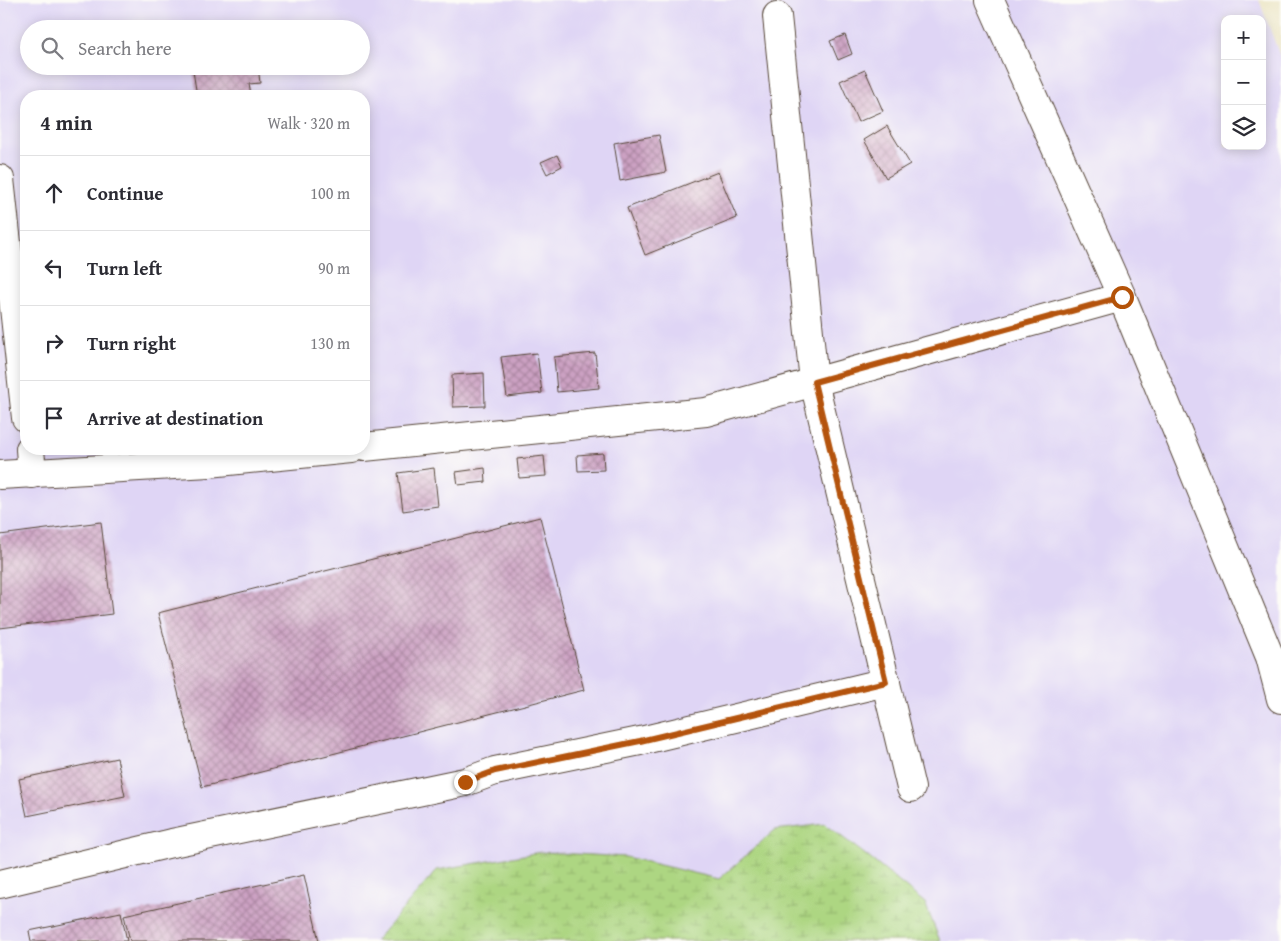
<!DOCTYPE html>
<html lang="en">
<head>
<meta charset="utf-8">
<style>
	body { margin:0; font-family:"Gentium Book Plus",serif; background:#f2f2f3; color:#2b2b33 }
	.controls { position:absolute; right:15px; top:15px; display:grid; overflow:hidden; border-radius:10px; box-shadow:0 2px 12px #0003 }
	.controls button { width:45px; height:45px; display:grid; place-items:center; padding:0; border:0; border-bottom:1px solid #e1e1e2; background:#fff; color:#2b2b33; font:25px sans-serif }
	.stop { position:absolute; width:15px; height:15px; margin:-11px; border:4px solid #b45309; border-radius:50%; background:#fff }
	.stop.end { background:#b45309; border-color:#fff; box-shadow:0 1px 5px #0008 }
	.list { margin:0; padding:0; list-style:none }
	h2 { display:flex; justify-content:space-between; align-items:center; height:65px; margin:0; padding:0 20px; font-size:21px }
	h2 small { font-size:16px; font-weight:400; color:#7c7c81 }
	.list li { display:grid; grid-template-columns:32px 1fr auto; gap:15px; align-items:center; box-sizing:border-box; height:75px; padding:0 20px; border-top:1px solid #e1e1e2 }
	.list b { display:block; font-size:19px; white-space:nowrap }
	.list em { font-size:16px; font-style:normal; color:#7c7c81 }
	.icon { flex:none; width:28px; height:28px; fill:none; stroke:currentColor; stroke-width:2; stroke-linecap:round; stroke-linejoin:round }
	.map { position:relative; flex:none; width:1281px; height:941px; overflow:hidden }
	.search { position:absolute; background:#fff; box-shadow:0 2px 12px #0003; left:20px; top:20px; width:350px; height:55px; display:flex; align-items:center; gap:12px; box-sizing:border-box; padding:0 18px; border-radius:28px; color:#7c7c81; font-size:19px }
	.panel { position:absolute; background:#fff; box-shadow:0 2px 12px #0003; left:20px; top:90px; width:350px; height:365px; border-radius:20px }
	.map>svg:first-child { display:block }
</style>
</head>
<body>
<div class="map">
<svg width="1281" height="941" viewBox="0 0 1281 941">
	<defs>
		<pattern id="wetland-marsh" width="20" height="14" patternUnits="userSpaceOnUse" patternTransform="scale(1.25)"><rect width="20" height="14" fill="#add682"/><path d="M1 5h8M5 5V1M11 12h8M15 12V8" fill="none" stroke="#96b870"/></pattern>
		<pattern id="building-cross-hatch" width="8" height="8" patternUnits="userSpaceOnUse" patternTransform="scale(1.25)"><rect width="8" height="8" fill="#cca1c3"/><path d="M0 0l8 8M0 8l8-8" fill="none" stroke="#a7839e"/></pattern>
	</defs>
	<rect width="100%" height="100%" fill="#fdfcf7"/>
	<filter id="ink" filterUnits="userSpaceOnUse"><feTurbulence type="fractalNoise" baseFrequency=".02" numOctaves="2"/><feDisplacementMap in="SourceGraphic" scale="10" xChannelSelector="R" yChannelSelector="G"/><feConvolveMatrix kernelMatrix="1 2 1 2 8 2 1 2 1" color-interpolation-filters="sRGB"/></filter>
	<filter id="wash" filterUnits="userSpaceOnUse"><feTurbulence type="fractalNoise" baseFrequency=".0096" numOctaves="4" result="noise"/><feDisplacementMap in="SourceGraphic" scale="20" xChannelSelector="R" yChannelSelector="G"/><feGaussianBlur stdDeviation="1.12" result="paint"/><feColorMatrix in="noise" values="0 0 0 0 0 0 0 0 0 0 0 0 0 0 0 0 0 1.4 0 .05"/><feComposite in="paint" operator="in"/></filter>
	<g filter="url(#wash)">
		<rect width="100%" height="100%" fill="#ede7c9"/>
		<path fill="#dfd5f5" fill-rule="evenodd" d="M0,0H1259L1281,59V941H0ZM1225,19H1262V146H1225ZM29,29H361V66H29ZM26,96H364V449H26Z"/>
		<polygon fill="url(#wetland-marsh)" stroke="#748050" points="825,824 862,852 925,903 940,941 375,941 437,870 541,852 626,857 719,879 775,830"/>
		<g id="blocks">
			<g fill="url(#building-cross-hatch)">
				<polygon points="845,35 852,54 838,60 830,41"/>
				<polygon points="227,66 258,66 260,83 249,84 251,96 197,96 193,71"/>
				<polygon points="865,70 883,111 858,122 840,81"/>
				<polygon points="887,126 910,164 886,178 864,140"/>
				<polygon points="659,135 666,172 620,181 614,143"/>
				<polygon points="557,155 562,166 547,174 541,162"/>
				<polygon points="718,172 737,218 645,255 627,208"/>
				<polygon points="537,353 542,393 507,397 501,357"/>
				<polygon points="595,353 599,388 557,392 554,357"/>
				<polygon points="484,373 485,406 453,407 452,375"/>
				<polygon points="603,453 604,470 578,471 577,455"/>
				<polygon points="544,456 546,476 519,478 517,459"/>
				<polygon points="434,468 438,506 403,511 398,473"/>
				<polygon points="485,468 486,482 458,485 456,472"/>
				<polygon points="540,517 584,690 202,787 158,613"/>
				<polygon points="101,522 112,614 0,628 0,535"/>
				<polygon points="117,758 125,796 27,816 19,779"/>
				<polygon points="304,875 319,941 130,941 124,915"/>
				<polygon points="121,912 127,941 31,941 29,931"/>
			</g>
		</g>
	</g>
	<g filter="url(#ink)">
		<use href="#blocks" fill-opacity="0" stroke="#564638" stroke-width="1"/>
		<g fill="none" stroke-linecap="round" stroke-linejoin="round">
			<defs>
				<g id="minor">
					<polyline points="990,0 1122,297 1270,657 1281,699"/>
					<polyline points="777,16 814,382 911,788"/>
					<polyline points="0,179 26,418"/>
					<polyline points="364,447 706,412 1122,297"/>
					<polyline points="30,449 32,474"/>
					<polyline points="0,475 209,463 351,449"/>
					<polyline points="0,884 172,843 465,782 495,771 640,741 886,682"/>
				</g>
			</defs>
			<use href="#minor" stroke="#564638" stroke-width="30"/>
			<use href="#minor" stroke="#fff" stroke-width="28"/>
		</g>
	</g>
	<g fill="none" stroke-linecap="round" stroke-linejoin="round" filter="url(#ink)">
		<polyline stroke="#b45309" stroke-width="6" points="465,782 495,771 640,741 886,682 814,382 1122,297"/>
	</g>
</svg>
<div class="controls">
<button>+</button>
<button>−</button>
<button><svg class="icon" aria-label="layers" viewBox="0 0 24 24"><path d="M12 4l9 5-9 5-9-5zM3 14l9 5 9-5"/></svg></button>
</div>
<div class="stop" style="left:1122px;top:297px"></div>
<div class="stop end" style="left:465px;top:782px"></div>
<div class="search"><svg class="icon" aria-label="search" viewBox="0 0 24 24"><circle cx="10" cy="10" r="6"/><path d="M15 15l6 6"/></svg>Search here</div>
<section class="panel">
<h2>4 min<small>Walk · 320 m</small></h2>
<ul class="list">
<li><svg class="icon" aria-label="ahead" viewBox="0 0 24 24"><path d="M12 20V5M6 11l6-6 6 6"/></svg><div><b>Continue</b></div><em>100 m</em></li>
<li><svg class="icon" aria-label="left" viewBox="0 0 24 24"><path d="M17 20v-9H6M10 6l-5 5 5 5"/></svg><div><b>Turn left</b></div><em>90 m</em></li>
<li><svg class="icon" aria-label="right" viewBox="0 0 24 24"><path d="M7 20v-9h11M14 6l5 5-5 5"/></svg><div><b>Turn right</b></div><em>130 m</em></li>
<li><svg class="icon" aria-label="arrive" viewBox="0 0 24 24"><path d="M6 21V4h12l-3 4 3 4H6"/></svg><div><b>Arrive at destination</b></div></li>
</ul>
</section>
</div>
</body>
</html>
